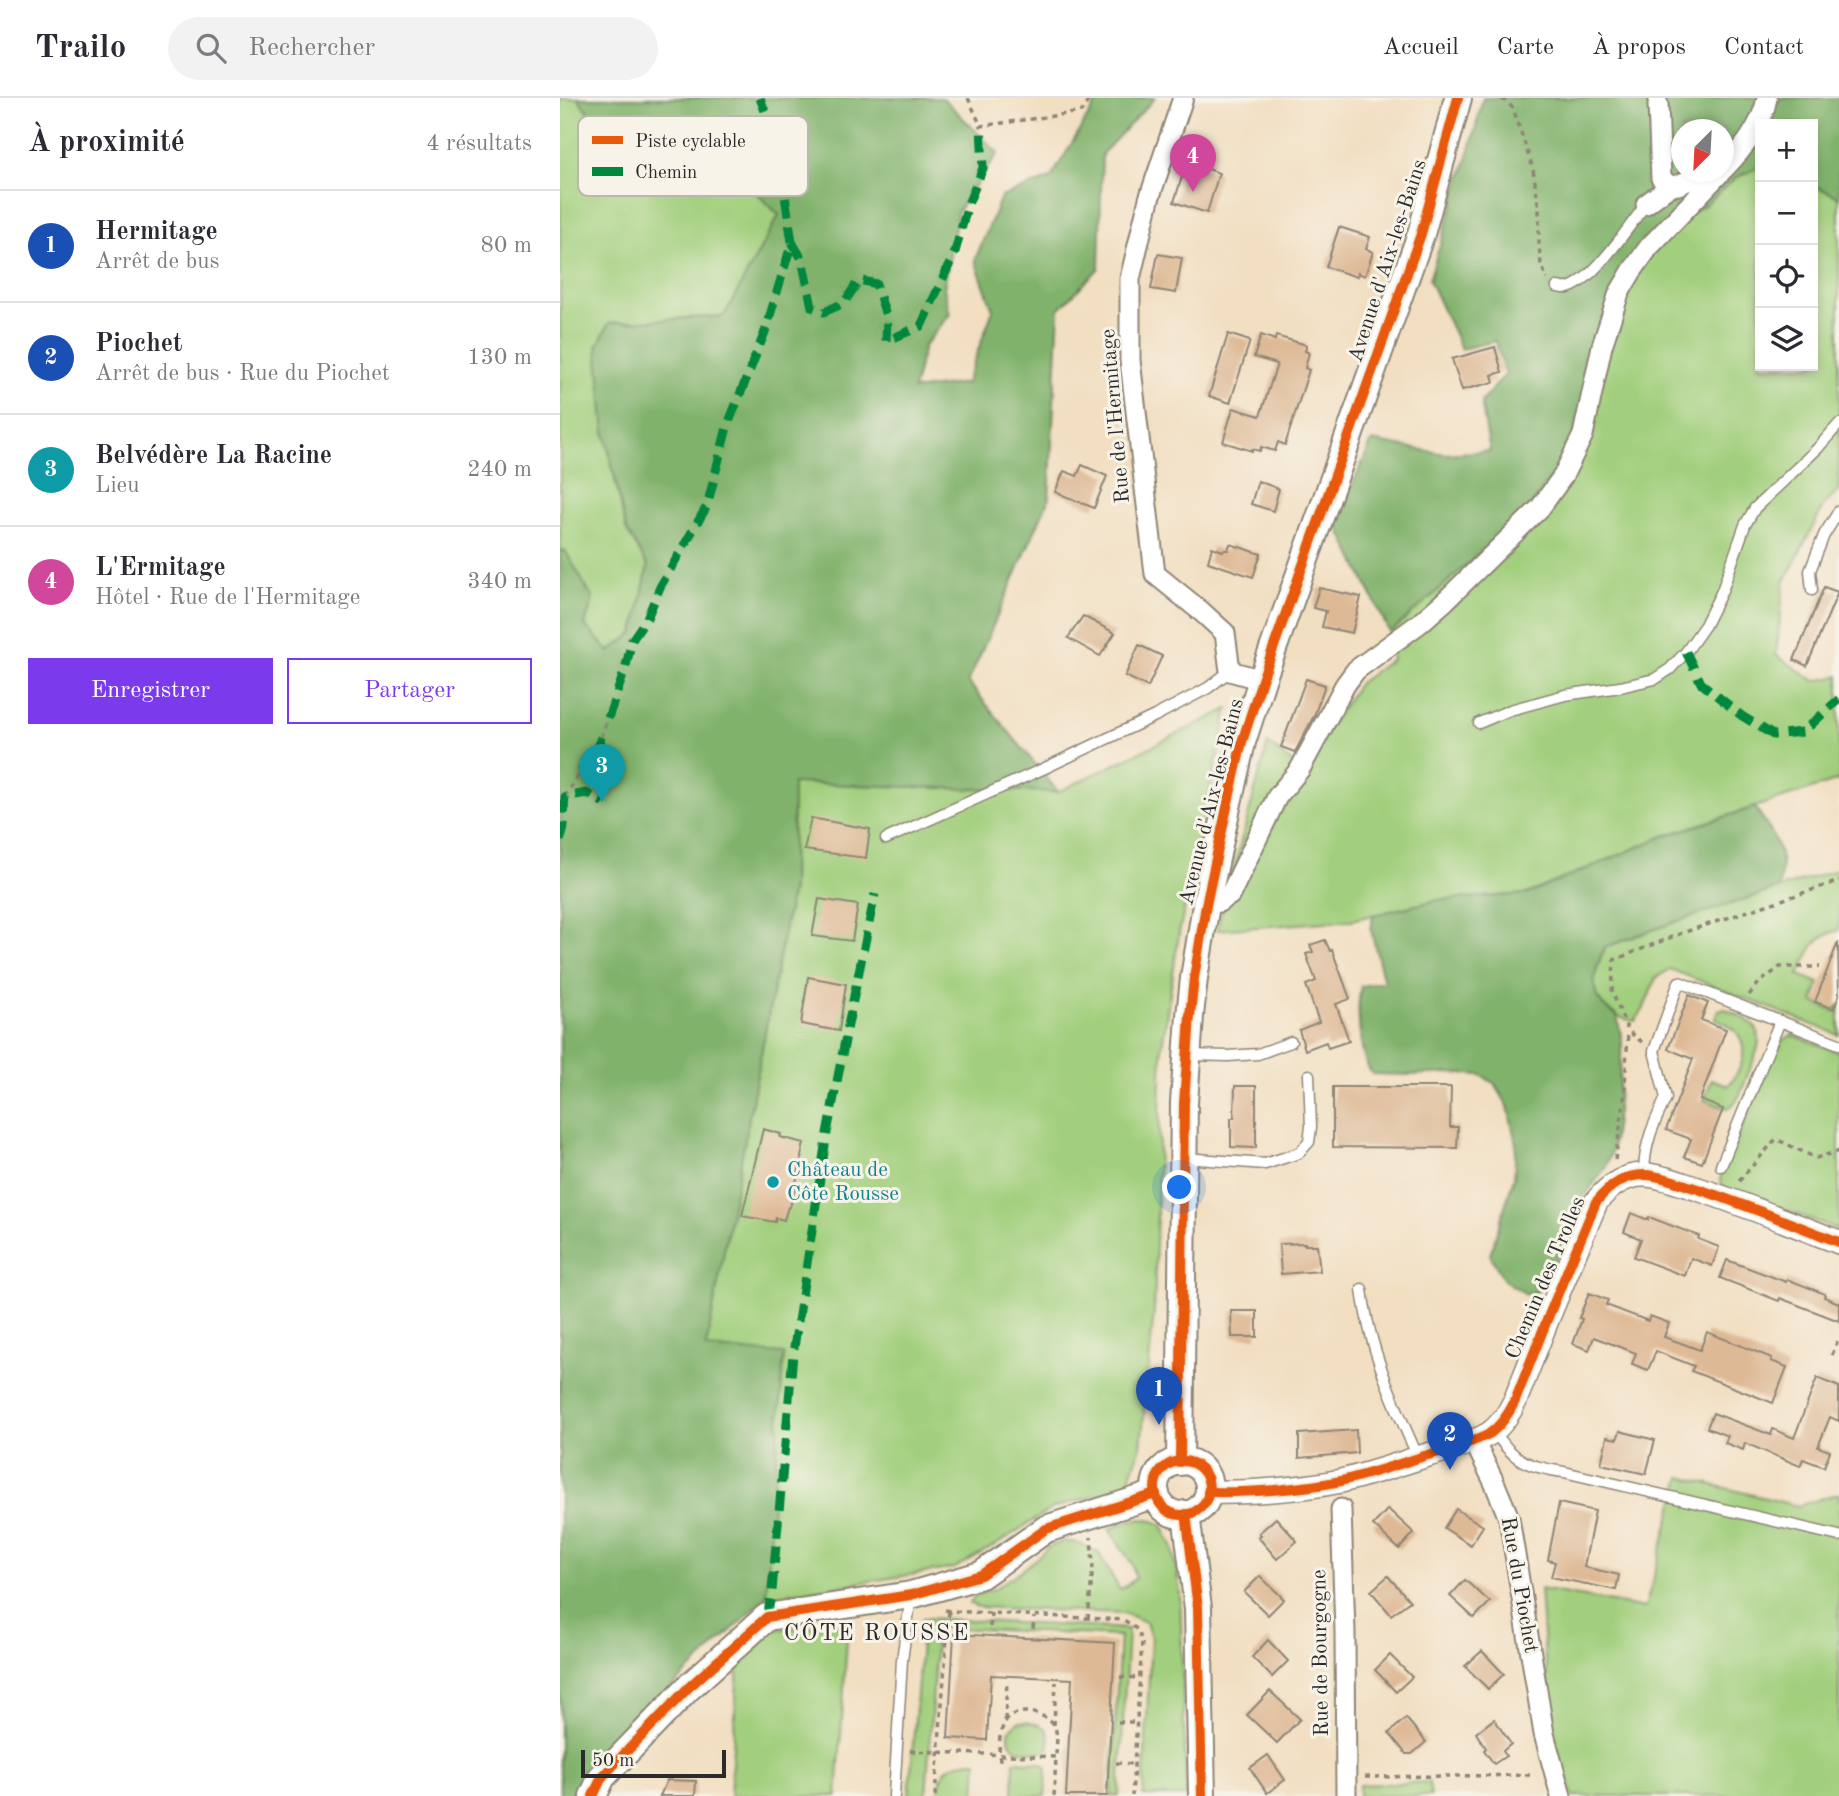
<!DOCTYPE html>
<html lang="fr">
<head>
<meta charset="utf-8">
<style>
	body { margin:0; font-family:"Old Standard TT",serif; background:#f2f2f3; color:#2b2b33 }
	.controls { position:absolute; right:21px; top:21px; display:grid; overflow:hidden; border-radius:0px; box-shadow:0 4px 10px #0003 }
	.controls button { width:63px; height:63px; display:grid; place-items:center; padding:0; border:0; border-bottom:2px solid #e1e1e2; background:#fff; color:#2b2b33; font:35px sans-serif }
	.compass { position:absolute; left:1111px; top:21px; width:63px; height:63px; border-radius:50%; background:#fff; box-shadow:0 4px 10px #0003; rotate:204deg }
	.scale { position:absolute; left:21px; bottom:18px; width:145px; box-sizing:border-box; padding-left:7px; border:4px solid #2b2b2b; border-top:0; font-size:19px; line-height:24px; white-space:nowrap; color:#2b2b2b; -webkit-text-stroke:5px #f7f3e8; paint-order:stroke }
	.you { position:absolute; left:620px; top:1090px; width:24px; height:24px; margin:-18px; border:5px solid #fff; border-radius:50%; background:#1a73e8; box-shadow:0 0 0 10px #1a73e833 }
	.badge { display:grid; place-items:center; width:46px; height:46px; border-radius:50%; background:#7c3aed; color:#fff; font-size:23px; font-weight:700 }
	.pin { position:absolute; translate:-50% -58px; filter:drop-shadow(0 2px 4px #0008) }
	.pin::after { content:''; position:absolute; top:37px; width:24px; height:21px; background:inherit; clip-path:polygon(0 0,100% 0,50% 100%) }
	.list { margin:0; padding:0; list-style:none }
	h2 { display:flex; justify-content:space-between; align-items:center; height:91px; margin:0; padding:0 28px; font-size:30px }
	h2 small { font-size:23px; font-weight:400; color:#7c7c81 }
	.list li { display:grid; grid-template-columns:46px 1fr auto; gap:21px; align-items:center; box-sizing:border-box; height:112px; padding:0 28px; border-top:2px solid #e1e1e2 }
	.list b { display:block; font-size:26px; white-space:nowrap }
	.list p { margin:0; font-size:23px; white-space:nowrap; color:#7c7c81 }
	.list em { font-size:23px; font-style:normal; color:#7c7c81 }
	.actions { display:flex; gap:14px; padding:21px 28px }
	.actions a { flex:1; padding:16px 0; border:2px solid #7c3aed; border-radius:0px; text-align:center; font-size:24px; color:#7c3aed }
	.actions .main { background:#7c3aed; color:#fff }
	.icon { flex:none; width:38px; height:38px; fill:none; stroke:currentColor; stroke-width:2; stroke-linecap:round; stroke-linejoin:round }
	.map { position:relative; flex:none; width:1279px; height:1698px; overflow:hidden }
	header { display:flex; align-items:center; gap:42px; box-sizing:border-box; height:98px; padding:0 35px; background:#fff; border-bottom:2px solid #e1e1e2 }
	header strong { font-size:33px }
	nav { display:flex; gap:38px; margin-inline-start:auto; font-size:24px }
	.search { width:490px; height:63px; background:#f2f2f3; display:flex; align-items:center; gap:18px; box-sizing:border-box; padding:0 24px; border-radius:38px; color:#7c7c81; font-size:26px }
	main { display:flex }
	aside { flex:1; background:#fff }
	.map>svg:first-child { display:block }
</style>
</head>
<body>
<header>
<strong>Trailo</strong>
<div class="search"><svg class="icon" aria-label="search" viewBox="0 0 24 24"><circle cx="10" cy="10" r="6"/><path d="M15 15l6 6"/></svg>Rechercher</div>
<nav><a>Accueil</a><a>Carte</a><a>À propos</a><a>Contact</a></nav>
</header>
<main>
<aside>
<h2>À proximité<small>4 résultats</small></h2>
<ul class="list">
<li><span class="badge" style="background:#1a4fb4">1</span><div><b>Hermitage</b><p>Arrêt de bus</p></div><em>80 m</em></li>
<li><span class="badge" style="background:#1a4fb4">2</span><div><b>Piochet</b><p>Arrêt de bus · Rue du Piochet</p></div><em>130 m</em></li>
<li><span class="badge" style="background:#0f9aa8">3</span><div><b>Belvédère La Racine</b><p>Lieu</p></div><em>240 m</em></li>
<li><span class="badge" style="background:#d1479c">4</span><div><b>L'Ermitage</b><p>Hôtel · Rue de l'Hermitage</p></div><em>340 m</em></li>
</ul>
<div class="actions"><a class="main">Enregistrer</a><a>Partager</a></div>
</aside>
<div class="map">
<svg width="1279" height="1698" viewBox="0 0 1279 1698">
	<rect width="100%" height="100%" fill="#f7f3e8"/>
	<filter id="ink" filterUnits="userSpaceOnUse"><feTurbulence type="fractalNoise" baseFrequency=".0143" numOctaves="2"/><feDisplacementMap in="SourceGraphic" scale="14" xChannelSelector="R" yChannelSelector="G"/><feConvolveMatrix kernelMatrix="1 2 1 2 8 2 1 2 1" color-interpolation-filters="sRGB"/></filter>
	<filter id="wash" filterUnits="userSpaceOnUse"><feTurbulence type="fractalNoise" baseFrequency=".00686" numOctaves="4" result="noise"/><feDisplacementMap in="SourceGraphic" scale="28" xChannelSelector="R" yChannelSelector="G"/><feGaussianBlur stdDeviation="1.57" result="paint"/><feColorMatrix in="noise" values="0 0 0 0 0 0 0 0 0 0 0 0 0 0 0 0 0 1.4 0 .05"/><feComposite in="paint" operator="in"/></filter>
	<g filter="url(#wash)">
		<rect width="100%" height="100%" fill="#f2dfc2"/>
		<g fill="#a2cf7d" stroke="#667d54" stroke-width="2">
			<polygon points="0,0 18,0 63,64 160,59 219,117 164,218 49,225 45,335 66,431 88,468 74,535 48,554 25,527 4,452 0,454"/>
			<polygon points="1200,68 1200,268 1253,268 1253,87 1279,99 1279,392 1264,407 1224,485 1216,557 1255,583 1279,578 1279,682 1104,738 967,796 878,802 791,822 657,832 708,645 740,671 799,585 832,561 830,535 968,412 1050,199 1107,127 1145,107 1175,80"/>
			<polygon points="668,611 619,835 602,948 594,1213 581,1348 567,1389 493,1410 440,1444 395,1470 206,1499 224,1257 145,1251 232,792 233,684 498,694"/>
			<path d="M1279,771V832C1253,839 1249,854 1239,877L1259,885L1253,904L1274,913L1279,907V937L1110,871L1096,880L1083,912L1075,923C1053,921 1034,905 1034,882C1034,871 1041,859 1046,849L1115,824Z"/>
			<path d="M1165,911C1207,928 1204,938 1188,976C1183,988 1180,1002 1169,1010L1162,1009L1144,1002L1152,981L1168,988C1180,974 1190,954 1178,936C1173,928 1163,924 1155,920L1159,912Z"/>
			<polygon points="1232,937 1279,954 1279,1132 1162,1088 1160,1081 1210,965 1223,942"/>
			<path d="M1121,1379L1238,1408L1279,1395V1698H1013C1009,1686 1003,1674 1000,1662C987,1607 984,1548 980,1491L1085,1510Z"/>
			<polygon points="588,1421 601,1426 612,1447 620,1493 626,1698 583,1698 591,1540 586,1524 563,1515 439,1510 418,1509 410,1506 415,1497 434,1491 465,1470 489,1449 503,1443 517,1445 538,1454 560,1492 576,1480 572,1466 549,1431 571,1422"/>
			<polygon points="363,1520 568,1531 559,1698 551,1698 560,1538 377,1529 366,1698 349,1698"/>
			<polygon points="288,1526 277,1698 170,1698 179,1552 204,1532"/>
			<path d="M458,1624C477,1624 494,1627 488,1651C479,1656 455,1655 450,1644C449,1642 449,1635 449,1633Z"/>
			<path d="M417,1663L415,1698H379C380,1670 389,1664 417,1663Z"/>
			<polygon points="454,1663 480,1665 486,1668 487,1672 485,1698 453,1698"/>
			<polygon points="869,1684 871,1698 799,1698 799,1687"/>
		</g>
		<g fill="#81b26c" stroke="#566e4c" stroke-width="2" fill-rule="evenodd">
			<polygon points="18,0 383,0 438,55 398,113 384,190 390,216 364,248 353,292 406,285 433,212 415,162 441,99 491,80 539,0 595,0 542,56 539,170 499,211 489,401 408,584 498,694 233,685 232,790 146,1250 224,1256 206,1499 39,1659 23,1698 0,1698 0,454 5,452 33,501 25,527 49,554 74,535 88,468 66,431 45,335 37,249 49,225 164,218 219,117 160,59 63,64"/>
			<path d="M923,0H1279V99L1253,87V26H1200V68L1175,80L1145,107L1107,127L1050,199L1010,352L968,412L830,535L776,424L812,343L885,356L930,353L921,304L946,276L935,243L901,251L869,182L911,48ZM1122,32H1164V74H1122Z"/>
			<path d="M1195,709C1205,724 1218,742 1221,761C1223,770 1220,781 1219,790L1115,824L1045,849C1033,876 1025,901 1057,917L1062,944L1058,1004L1052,1053L1045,1070L1015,1111L987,1184L976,1194L966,1196L944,1182L930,1157L954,1079L956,1046L948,1008L935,986L921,977L891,975L849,977L812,976C799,958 796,909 801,888L824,884L811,832L813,817L878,802L967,796L1104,738Z"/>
		</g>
		<g id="blocks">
			<g fill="#deb995">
				<polygon points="627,63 659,75 647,115 614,104"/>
				<polygon points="779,129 810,139 806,151 813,154 805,178 798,175 797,179 766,169"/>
				<polygon points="598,156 622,160 616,195 591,191"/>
				<polygon points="668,236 690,243 670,305 649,298"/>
				<polygon points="701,237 715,242 716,238 747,247 745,253 749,255 745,270 749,272 725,347 718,344 715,353 701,349 700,353 692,351 692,353 663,344 673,310 700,318 717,266 694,259"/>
				<polygon points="935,249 942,274 932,277 934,284 902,292 892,261"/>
				<polygon points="522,367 547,378 534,410 495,394 504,373 517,378"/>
				<polygon points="698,383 719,391 713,413 691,406"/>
				<polygon points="670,446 701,456 693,479 648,464 652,449 663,453 664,452 668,452"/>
				<polygon points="1264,489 1278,494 1247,568 1234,562"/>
				<polygon points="759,490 801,499 792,535 762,529 766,513 753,510"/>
				<polygon points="523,518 555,535 540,558 508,540"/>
				<polygon points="579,547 602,558 588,589 565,578"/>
				<polygon points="746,581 765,587 754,618 735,654 721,649"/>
				<polygon points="251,720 310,731 306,760 244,752"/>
				<polygon points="259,801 298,807 292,843 252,838"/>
				<polygon points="765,842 770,853 772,852 790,901 776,906 789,943 768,950 766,944 745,952 739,932 759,924 746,887 756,883 746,856 753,854 750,847"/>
				<polygon points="1278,844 1279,897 1274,911 1255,904"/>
				<polygon points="248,879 286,886 279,933 241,926"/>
				<polygon points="1129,897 1148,905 1141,922 1166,931 1140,1002 1163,1011 1142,1065 1124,1059 1131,1041 1106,1032 1133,961 1108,951"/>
				<polygon points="675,988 696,988 696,1050 671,1049 671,1020 674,1020"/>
				<polygon points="773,989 891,989 890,1029 898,1029 897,1050 773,1049"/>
				<polygon points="203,1031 221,1036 220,1039 244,1045 241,1059 242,1060 230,1109 228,1109 224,1122 216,1120 215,1124 182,1118"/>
				<polygon points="1071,1115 1088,1122 1089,1119 1139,1138 1138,1141 1159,1149 1152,1168 1131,1160 1125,1178 1074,1159 1081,1141 1064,1134"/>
				<polygon points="745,1145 745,1147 757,1147 760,1173 721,1176 719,1146"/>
				<polygon points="1167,1162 1226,1184 1227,1181 1265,1196 1264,1199 1279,1205 1279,1223 1220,1200 1219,1203 1160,1180"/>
				<polygon points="1029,1195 1048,1202 1046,1207 1088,1223 1090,1218 1109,1225 1104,1239 1140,1252 1147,1234 1212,1260 1211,1263 1227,1269 1213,1305 1131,1273 1134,1268 1096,1253 1088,1272 1072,1266 1076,1255 1034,1239 1029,1252 1013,1246 1022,1221 1019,1220"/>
				<polygon points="671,1213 697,1213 697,1239 672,1239"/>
				<polygon points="1257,1280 1279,1289 1279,1323 1270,1319 1258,1349 1270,1353 1264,1369 1243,1361 1240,1368 1185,1345 1183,1352 1165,1345 1168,1338 1147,1330 1153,1315 1211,1337 1213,1331 1234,1340"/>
				<polygon points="796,1332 797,1355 739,1360 739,1336"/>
				<polygon points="1060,1333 1095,1342 1086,1376 1041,1366 1047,1339 1057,1341"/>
				<polygon points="999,1405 1035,1413 1024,1469 1059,1477 1056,1492 991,1479 995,1464 988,1462"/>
				<polygon points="828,1411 854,1435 839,1451 813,1427"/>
				<polygon points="896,1411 923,1428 911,1447 884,1430"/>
				<polygon points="716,1420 737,1443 717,1461 698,1439 701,1437 699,1435"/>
				<polygon points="700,1478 724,1501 708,1517 684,1494"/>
				<polygon points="828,1478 850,1503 831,1517 811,1493"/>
				<polygon points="905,1482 930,1504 914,1520 890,1498"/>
				<polygon points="394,1536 555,1545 547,1698 506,1698 512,1581 431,1577 427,1642 388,1640"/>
				<polygon points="708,1542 728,1563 712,1579 692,1559"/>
				<polygon points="922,1553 944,1576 928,1591 905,1568"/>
				<polygon points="830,1557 852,1579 836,1594 815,1572"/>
				<polygon points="710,1593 740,1621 717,1645 687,1617"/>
				<polygon points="846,1620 866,1644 852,1656 846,1656 829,1635"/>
				<polygon points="934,1621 951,1646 943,1653 946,1658 934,1666 924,1652 926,1650 916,1635"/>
				<polygon points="708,1657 725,1682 707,1695 690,1670"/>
				<polygon points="107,1682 136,1683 135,1698 100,1698"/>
			</g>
		</g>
	</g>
	<g filter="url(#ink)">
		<use href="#blocks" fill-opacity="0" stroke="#8e8576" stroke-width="2"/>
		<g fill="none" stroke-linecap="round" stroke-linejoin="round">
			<defs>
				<g id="service">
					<path d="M997,189C1000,189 1005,191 1008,190C1033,183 1070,127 1086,106"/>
					<polyline points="1252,492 1250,473 1264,437 1279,413"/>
					<polyline points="919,625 950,612 1005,597 1060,589 1095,581 1110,571 1126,554 1145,527 1162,493 1185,427 1195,410 1257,351 1279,326"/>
					<polyline points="326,741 485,670 595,618 648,590 670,573"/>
					<polyline points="629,957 668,958 698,956 731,944"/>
					<polyline points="624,1060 705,1066 739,1055 749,1044 751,1029 749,977"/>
					<polyline points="1161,1068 1220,923"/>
					<path d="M1084,1077C1084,1046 1093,1027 1106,1000L1094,953L1119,884L1279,946"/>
					<path d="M802,1191C809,1250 834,1306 858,1359"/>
					<path d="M934,1332C952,1363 969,1369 1004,1374L1279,1438"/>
					<polyline points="334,1698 342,1562 351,1498"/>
				</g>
				<g id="minor">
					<polyline points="623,0 589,101 570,181 570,262 595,476 642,514 665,535 670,573 702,582"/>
					<polyline points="1098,6 1101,80 1110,88 1118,87 1147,74"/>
					<path d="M1164,71C1183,51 1202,28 1207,0"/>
					<polyline points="1086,106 1110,88"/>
					<polyline points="646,807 659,804 670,797 717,699 740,671 785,587 796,572 860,525 885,503 980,410 1003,378 1023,337 1042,248 1059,195 1072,173 1089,149 1161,74"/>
					<polyline points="914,1343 934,1384 949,1420 984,1636 1001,1698"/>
					<polyline points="781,1411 785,1534 786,1698"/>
				</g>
				<path id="tertiary" d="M648,1394C689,1395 742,1391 781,1383C811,1376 839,1366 868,1357C888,1351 911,1346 929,1336C941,1328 949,1315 955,1303L989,1217L1036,1104C1048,1089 1065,1076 1086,1077C1103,1078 1121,1086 1138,1091C1186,1107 1232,1126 1279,1144"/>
				<g id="secondary">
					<circle cx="622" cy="1390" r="27"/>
					<polyline points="620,1364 624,1005 630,918 634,880 646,807 667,709 682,644 702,582 861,136 898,0"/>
					<polyline points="626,1416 638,1510 642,1698"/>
					<polyline points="33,1698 42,1679 128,1590 207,1519 351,1497 421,1477 486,1431 596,1396"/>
				</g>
			</defs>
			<use href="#service" stroke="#8e8576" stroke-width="13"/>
			<use href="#minor" stroke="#8e8576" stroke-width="23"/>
			<use href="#tertiary" stroke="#8e8576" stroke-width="26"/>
			<use href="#secondary" stroke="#8e8576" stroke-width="30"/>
			<g stroke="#8e8576" stroke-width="3.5" stroke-dasharray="5 5" stroke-linecap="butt">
				<polyline points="408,0 421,28 521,14 530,0"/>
				<polyline points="942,0 953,10 973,71 979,111 979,148 981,166 987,181"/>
				<polyline points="41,639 48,620"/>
				<polyline points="5,699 21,673"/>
				<polyline points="1189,897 1199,885 1220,869 1260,869"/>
				<polyline points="1082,944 1068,933 1052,893 1054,862 1122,835 1279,783"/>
				<polyline points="1055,1062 1064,1004 1068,934"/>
				<polyline points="1179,1083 1216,1041 1256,1060 1279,1053"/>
				<polyline points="1272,1257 1279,1239"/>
				<polyline points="385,1512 389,1513 564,1522 578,1532 582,1544 572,1698"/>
				<polyline points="528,1521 533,1467 531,1439"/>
				<polyline points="430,1529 431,1515"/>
				<polyline points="473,1531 474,1519"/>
				<polyline points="560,1579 579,1580"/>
				<polyline points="445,1622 447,1583"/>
				<polyline points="558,1624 576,1624"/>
				<polyline points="494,1627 496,1584"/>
				<polyline points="350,1653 496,1659 494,1698"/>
				<path d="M440,1663C437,1639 441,1608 474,1615C481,1617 488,1620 493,1626C499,1634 496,1649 496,1659"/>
				<polyline points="556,1665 574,1666"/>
				<polyline points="805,1679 975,1677"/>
				<polyline points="375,1698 389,1513"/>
			</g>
			<use href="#service" stroke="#fff" stroke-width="10"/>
			<use href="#minor" stroke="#fff" stroke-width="19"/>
			<use href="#tertiary" stroke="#fff" stroke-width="23"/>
			<use href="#secondary" stroke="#fff" stroke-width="26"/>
			<g stroke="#00873e" stroke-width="9" stroke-dasharray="18 9" stroke-linecap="butt">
				<polyline points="232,144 242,161 252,209 264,214 284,205 299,182 316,186 327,221 326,243 361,228 395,154 408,106 423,70 421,28"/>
				<polyline points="1126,554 1141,585 1182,618 1213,637 1243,634 1279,601"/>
				<polyline points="48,620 65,572 72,542 87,520 100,489 147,408 167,329 205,234 232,144 217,45 200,0"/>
				<polyline points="21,673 38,647 41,639"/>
				<path d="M0,742C7,728 3,714 5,699L26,695L44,705"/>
				<polyline points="207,1519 212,1493 233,1256 267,1035 288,927 315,796"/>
			</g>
			<defs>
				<g id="cycleway">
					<circle cx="622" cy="1390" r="27"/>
					<polyline points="620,1364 624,1005 630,918 634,880 646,807 667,709 682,644 702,582 861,136 898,0"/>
					<path d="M648,1394C689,1395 742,1391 781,1383C811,1376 839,1366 868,1357C888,1351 911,1346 929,1336C941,1328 949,1315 955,1303L989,1217L1036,1104C1048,1089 1065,1076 1086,1077C1103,1078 1121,1086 1138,1091C1186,1107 1232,1126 1279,1144"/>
					<polyline points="626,1416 638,1510 642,1698"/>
					<polyline points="33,1698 42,1679 128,1590 207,1519 351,1497 421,1477 486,1431 596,1396"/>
				</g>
			</defs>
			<use href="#cycleway" stroke="#f7f3e8" stroke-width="15"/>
			<use href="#cycleway" stroke="#e8590c" stroke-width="10"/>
		</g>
	</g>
	<circle fill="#0f9aa8" stroke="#f7f3e8" stroke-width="2.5" cx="213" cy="1084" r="7"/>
	<g text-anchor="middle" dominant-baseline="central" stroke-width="6" stroke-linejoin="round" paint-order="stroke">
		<g font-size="21" fill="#2b2b2b" stroke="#f7f3e8">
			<text transform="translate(828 163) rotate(-72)">Avenue d'Aix-les-Bains</text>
			<text transform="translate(556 318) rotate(-95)">Rue de l'Hermitage</text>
			<text transform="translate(652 704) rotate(-76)">Avenue d'Aix-les-Bains</text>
			<text transform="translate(986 1180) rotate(-67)">Chemin des Trolles</text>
			<text transform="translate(959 1487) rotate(80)">Rue du Piochet</text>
			<text transform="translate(761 1555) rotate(-91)">Rue de Bourgogne</text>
		</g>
		<g font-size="21" fill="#0d838f" stroke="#f7f3e8" text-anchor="start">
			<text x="227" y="1072">Château de<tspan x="227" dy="24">Côte Rousse</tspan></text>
		</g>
		<g font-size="23" letter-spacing="2" fill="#2b2b2b" stroke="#f7f3e8">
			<text x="317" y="1535">CÔTE ROUSSE</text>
		</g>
	</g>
	<rect x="18" y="18" width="230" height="80" rx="10" fill="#f7f3e8" stroke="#bab7af" stroke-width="2"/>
	<rect x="32" y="38" width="31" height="8" fill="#e8590c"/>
	<rect x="32" y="69" width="31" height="9" fill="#00873e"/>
	<g font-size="19" fill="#2b2b2b">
		<text x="75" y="49">Piste cyclable</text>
		<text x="75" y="80">Chemin</text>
	</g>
</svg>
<div class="controls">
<button>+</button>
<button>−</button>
<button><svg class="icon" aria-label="locate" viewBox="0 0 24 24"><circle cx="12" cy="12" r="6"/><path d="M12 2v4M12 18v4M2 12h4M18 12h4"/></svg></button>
<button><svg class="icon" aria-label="layers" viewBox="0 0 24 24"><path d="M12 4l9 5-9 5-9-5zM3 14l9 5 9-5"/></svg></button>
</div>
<svg class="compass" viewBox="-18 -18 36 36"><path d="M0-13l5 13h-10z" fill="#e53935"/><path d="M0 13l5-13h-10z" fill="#7c7c81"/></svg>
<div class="scale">50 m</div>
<div class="you"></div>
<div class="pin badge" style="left:599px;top:1327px;background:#1a4fb4">1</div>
<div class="pin badge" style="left:890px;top:1372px;background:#1a4fb4">2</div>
<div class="pin badge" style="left:42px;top:704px;background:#0f9aa8">3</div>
<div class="pin badge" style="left:633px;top:94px;background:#d1479c">4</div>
</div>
</main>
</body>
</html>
